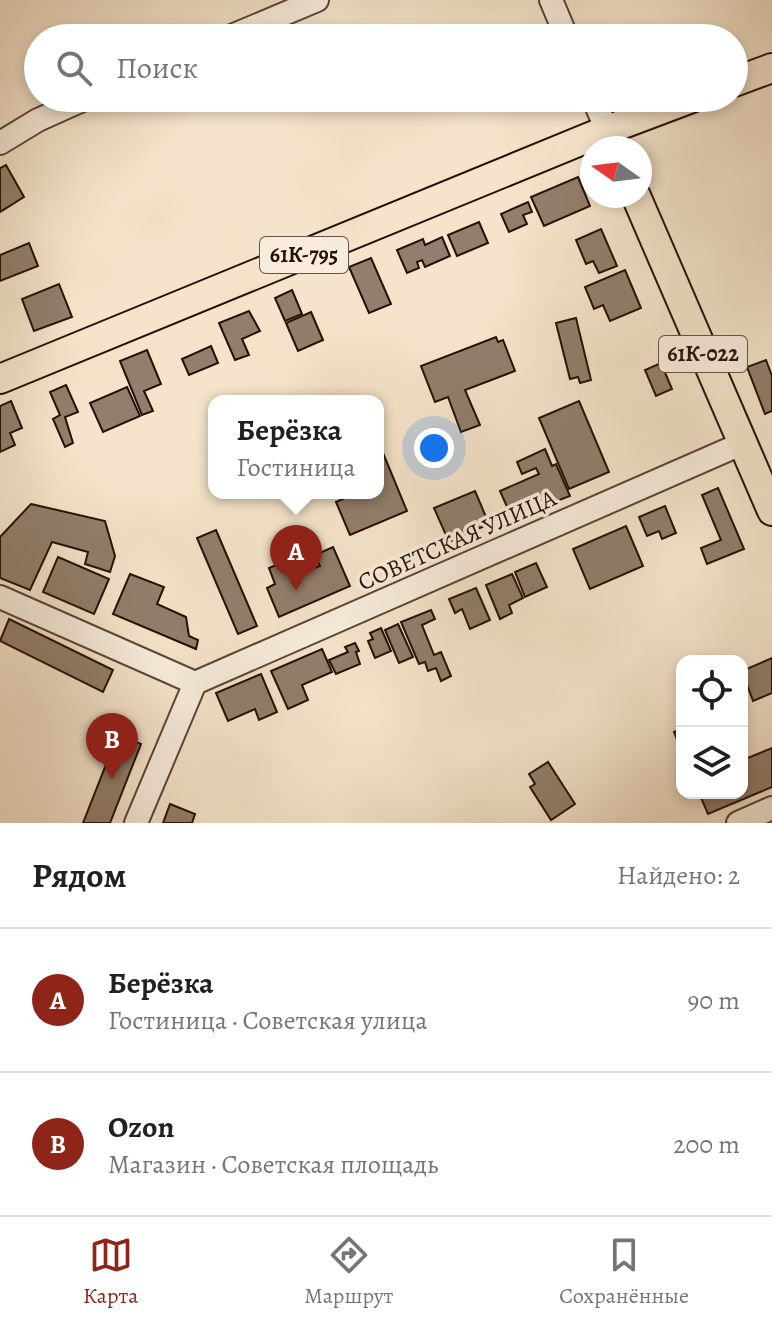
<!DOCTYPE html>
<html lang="ru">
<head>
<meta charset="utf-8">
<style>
	body { margin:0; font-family:Alegreya,serif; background:#f6f6f6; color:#202124 }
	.controls { position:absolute; right:24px; bottom:24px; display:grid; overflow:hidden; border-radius:16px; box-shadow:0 4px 12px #0003 }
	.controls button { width:72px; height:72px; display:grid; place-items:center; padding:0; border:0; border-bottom:2px solid #e0e0e0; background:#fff; color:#202124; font:40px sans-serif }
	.compass { position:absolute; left:580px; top:136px; width:72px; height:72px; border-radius:50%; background:#fff; box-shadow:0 4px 12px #0003; rotate:284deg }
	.you { position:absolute; left:434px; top:448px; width:28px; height:28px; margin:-20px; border:6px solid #fff; border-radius:50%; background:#1a73e8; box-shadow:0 0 0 12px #1a73e833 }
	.badge { display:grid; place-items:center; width:52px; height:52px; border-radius:50%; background:#8f2418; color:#fff; font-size:26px; font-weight:700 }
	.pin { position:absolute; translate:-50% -66px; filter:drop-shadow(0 2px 4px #0008) }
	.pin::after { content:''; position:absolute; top:42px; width:28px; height:24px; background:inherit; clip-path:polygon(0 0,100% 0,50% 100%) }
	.popup { position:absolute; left:208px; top:395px; width:176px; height:104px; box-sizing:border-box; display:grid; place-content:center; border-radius:16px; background:#fff; filter:drop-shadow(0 2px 6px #0005); font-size:26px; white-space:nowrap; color:#757577 }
	.popup b { font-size:30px; color:#202124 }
	.popup::after { content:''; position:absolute; left:50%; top:100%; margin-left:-16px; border:16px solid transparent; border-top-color:#fff }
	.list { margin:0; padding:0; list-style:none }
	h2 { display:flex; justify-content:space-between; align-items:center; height:104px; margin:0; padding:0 32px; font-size:34px }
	h2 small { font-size:26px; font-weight:400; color:#757577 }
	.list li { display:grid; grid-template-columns:52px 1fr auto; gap:24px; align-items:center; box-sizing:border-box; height:144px; padding:0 32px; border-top:2px solid #e0e0e0 }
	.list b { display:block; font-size:30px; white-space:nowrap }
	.list p { margin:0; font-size:26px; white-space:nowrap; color:#757577 }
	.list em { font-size:26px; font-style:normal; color:#757577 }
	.icon { flex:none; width:44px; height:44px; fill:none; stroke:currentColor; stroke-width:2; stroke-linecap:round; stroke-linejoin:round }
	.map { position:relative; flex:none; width:772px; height:823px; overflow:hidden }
	.search { position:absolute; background:#fff; box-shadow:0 4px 12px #0003; left:24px; right:24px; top:24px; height:88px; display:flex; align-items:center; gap:20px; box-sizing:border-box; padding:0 28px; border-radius:44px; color:#757577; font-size:30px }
	.sheet { height:392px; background:#fff }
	nav { display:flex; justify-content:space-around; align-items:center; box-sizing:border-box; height:112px; border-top:2px solid #e0e0e0; background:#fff; font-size:22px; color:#757577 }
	nav a { display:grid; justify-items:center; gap:4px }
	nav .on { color:#8f2418 }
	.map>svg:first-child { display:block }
</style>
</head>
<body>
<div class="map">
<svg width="772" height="823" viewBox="0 0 772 823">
	<rect width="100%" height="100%" fill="#f5e4cb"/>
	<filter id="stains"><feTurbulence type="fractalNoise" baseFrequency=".0025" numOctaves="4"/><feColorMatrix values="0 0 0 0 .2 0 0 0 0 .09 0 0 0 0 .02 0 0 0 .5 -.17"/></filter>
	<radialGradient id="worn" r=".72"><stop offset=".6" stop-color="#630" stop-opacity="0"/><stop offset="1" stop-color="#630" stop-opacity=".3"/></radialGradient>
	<g fill="#927e6c" stroke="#260f05" stroke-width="2">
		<polygon points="6,165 24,197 0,212 0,168"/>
		<polygon points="578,177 590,206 544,226 531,197"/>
		<polygon points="528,202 532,212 523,215 527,224 509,232 501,214"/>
		<polygon points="479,222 488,243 457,256 448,235"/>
		<polygon points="601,229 617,266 599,273 593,261 586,264 576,240"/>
		<polygon points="442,237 450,256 425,267 422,260 417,262 419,268 407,273 397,250 423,239 425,245"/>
		<polygon points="29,243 38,266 0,281 0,255"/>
		<polygon points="371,258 391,304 369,313 349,267"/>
		<polygon points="625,270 641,308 610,321 603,305 594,309 585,287"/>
		<polygon points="59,284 72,317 34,331 22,299"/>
		<polygon points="292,290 302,314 285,321 275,298"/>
		<polygon points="249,311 260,331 242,339 249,355 235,360 219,323"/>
		<polygon points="311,312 323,340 298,351 286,323"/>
		<polygon points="576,318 591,380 580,383 578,377 570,379 556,323"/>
		<polygon points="496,337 498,342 503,340 515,371 465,390 480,425 461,432 448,397 435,402 421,366"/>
		<polygon points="211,346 218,363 189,375 182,359"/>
		<polygon points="147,350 161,384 144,391 153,411 142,415 120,361"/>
		<polygon points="766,360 772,376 772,411 765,414 747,367"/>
		<polygon points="661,363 672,389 656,396 645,370"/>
		<polygon points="66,385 78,412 65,417 73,443 65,447 53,419 60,415 50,392"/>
		<polygon points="127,387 140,416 103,432 90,403"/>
		<polygon points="11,401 22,428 10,433 15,445 0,452 0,406"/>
		<polygon points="579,401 609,472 569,489 539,418"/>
		<polygon points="545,449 552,466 556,464 570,496 512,518 500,491 539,474 536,468 522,474 517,462"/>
		<polygon points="383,453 407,511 350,535 336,502 356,493 378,493 378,455"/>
		<polygon points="718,488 744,549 707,564 701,548 721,540 702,495"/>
		<polygon points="475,491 489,524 449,542 434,508"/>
		<polygon points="31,504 105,521 115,556 110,572 85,564 88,552 52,542 30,590 0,578 0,537"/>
		<polygon points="665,506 676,533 662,539 659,531 647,536 639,517"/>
		<polygon points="626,526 643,566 590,589 573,549"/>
		<polygon points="216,530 257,626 238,634 197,538"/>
		<polygon points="333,547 350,586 279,617 267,588 275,584 269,568 297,556 304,572 320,566 315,555"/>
		<polygon points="58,557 109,579 94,614 43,592"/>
		<polygon points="536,563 547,587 525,597 515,572"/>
		<polygon points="130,574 164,587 157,604 186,617 189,636 198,640 196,649 113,614"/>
		<polygon points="512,574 523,598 509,605 512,613 500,619 486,585"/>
		<polygon points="476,588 490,620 470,629 462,609 455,613 449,599"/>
		<polygon points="431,610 435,619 422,625 434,655 441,652 451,676 441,681 436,668 428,671 425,662 419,664 401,622"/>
		<polygon points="9,619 113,670 103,692 0,641"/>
		<polygon points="398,624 413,657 399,663 385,630"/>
		<polygon points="381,628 391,651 375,658 368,641 373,639 370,633"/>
		<polygon points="355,643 359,651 356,652 360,664 336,674 329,660 348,652 345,647"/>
		<polygon points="322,649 332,672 302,685 308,700 288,709 271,671"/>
		<polygon points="772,658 772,693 753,701 742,671"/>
		<polygon points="261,674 277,712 259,720 255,709 228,721 216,693"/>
		<polygon points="682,728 682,752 674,732"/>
		<polygon points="118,734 141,744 110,823 83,823"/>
		<polygon points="772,748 772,787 708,814 699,793 742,793 742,757 743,760"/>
		<polygon points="548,762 575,804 551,820 530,787 535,784 529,774"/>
		<polygon points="170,804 195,814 192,823 163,823"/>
	</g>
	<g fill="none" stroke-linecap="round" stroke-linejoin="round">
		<defs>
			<g id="minor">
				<polyline points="551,0 567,38"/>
				<polyline points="227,38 317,0"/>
				<polyline points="593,98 607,130"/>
				<polyline points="0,143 38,120 87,98"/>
				<polyline points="0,597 195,683 136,823"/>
				<polyline points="195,683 741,444"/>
				<polyline points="738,823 772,808"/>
			</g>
			<g id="major">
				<polyline points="734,82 772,68"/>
				<polyline points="636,196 772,511"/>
				<polyline points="0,379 607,130 692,98"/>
			</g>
		</defs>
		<use href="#minor" stroke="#5a4436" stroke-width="26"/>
		<use href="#major" stroke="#260f05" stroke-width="32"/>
		<use href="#minor" stroke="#f8eddd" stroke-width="22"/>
		<use href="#major" stroke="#f5e4cb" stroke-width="28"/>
	</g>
	<g text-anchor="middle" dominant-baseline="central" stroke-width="7" stroke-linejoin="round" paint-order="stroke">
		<g fill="#f8eddd" stroke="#655246" stroke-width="2">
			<rect x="260" y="237" width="88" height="36" rx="6"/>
			<rect x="659" y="336" width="88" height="36" rx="6"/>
		</g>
		<g font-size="22" font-weight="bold" fill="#260f05">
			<text x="304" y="255">61К-795</text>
			<text x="703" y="354">61К-022</text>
		</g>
		<g font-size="24" fill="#260f05" stroke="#f8eddd">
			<text transform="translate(457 540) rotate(-24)">СОВЕТСКАЯ УЛИЦА</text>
		</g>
	</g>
	<rect width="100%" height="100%" filter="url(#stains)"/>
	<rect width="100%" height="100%" fill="url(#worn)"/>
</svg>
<div class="controls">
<button><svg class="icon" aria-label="locate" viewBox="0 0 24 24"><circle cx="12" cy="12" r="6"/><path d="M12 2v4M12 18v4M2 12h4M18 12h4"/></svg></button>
<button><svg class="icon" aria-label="layers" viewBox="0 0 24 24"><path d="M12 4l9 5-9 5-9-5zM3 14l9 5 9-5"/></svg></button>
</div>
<svg class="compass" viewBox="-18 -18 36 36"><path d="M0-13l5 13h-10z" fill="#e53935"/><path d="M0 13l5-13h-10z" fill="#757577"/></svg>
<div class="you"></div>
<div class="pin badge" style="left:296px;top:591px">A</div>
<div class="popup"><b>Берёзка</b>Гостиница</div>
<div class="pin badge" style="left:112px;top:779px">B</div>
<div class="search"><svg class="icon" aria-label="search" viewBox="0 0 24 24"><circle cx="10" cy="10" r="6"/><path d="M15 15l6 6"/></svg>Поиск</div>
</div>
<section class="sheet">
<h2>Рядом<small>Найдено: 2</small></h2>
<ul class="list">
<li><span class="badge">A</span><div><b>Берёзка</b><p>Гостиница · Советская улица</p></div><em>90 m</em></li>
<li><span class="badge">B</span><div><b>Ozon</b><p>Магазин · Советская площадь</p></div><em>200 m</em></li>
</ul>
</section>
<nav>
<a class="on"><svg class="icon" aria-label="map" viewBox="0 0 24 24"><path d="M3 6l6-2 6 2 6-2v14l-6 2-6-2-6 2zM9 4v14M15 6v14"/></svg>Карта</a>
<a><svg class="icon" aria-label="directions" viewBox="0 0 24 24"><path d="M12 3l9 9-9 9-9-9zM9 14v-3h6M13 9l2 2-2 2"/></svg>Маршрут</a>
<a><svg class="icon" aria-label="saved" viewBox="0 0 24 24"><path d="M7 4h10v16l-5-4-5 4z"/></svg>Сохранённые</a>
</nav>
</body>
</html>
